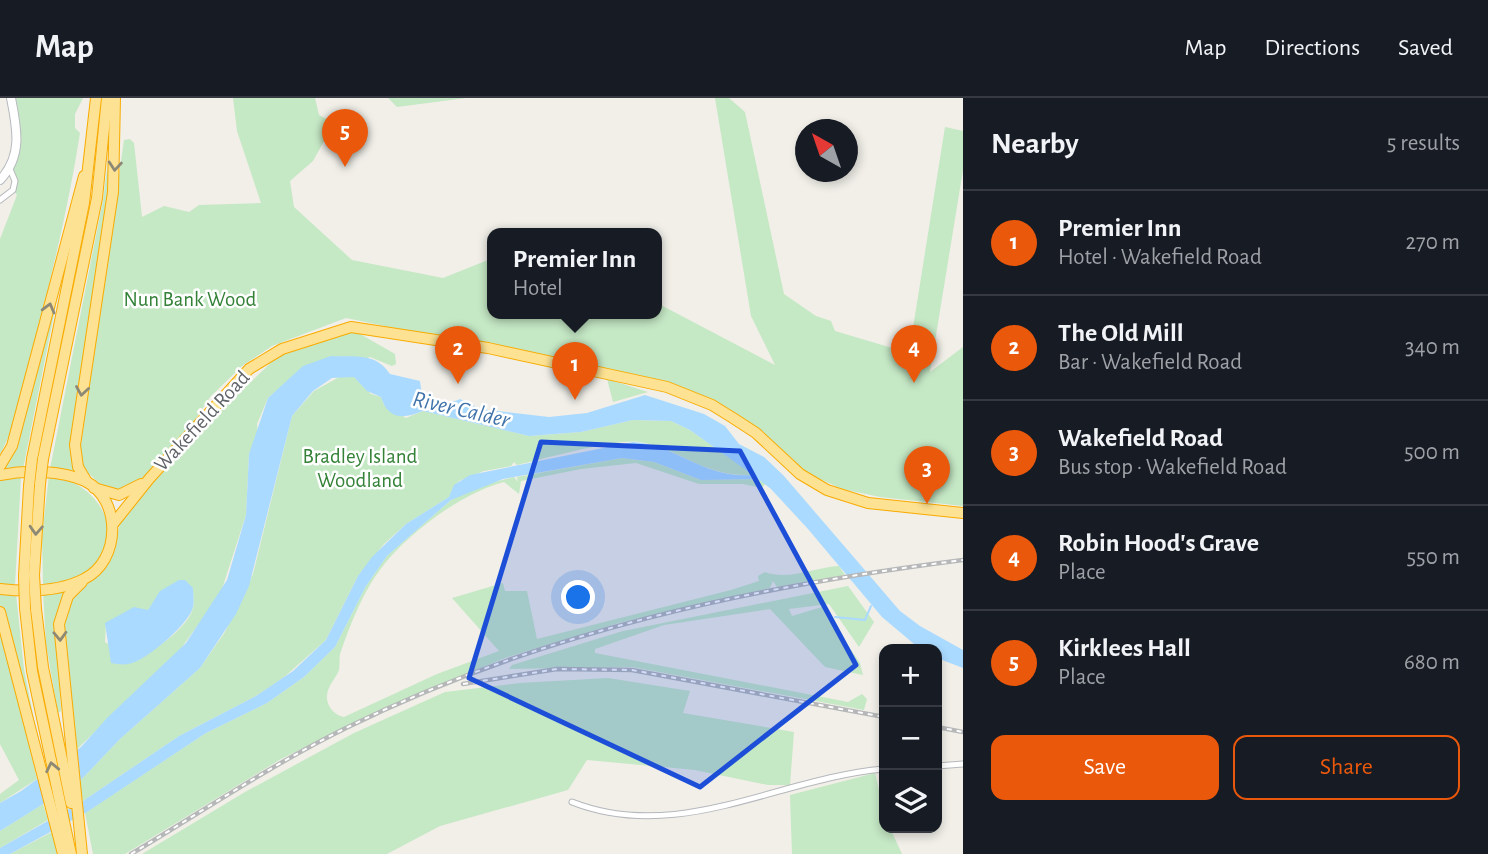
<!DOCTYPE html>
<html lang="en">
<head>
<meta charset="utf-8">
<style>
	body { margin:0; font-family:"Alegreya Sans",sans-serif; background:#242831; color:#f1f3f6 }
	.controls { position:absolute; right:21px; bottom:21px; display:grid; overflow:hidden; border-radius:14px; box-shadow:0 4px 10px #0003 }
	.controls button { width:63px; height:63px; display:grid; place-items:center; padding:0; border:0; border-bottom:2px solid #363941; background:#171b24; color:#f1f3f6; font:35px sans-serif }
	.compass { position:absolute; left:795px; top:21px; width:63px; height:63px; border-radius:50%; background:#171b24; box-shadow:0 4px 10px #0003; rotate:320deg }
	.you { position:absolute; left:579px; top:500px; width:24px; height:24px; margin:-18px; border:5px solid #fff; border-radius:50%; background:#1a73e8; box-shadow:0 0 0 10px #1a73e833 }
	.badge { display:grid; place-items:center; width:46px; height:46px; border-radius:50%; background:#ea580c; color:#fff; font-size:23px; font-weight:700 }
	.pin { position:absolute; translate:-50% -58px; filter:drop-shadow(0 2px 4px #0008) }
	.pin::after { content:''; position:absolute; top:37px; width:24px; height:21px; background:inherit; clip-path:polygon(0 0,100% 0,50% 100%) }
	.popup { position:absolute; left:487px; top:130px; width:175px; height:91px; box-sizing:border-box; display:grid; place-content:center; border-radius:14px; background:#171b24; filter:drop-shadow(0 2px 5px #0005); font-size:23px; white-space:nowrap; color:#9ea1a6 }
	.popup b { font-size:26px; color:#f1f3f6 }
	.popup::after { content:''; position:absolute; left:50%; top:100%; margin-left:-14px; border:14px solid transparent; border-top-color:#171b24 }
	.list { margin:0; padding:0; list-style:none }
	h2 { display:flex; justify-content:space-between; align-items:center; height:91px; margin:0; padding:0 28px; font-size:30px }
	h2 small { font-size:23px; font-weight:400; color:#9ea1a6 }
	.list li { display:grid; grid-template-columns:46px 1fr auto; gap:21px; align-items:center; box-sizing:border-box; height:105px; padding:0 28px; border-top:2px solid #363941 }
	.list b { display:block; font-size:26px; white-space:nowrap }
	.list p { margin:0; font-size:23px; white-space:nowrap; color:#9ea1a6 }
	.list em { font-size:23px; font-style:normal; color:#9ea1a6 }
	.actions { display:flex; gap:14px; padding:21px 28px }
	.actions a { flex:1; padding:16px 0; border:2px solid #ea580c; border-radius:14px; text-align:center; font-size:24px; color:#ea580c }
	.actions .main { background:#ea580c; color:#fff }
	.icon { flex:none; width:38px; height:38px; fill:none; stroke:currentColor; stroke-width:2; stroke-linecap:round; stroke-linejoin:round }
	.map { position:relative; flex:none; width:963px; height:756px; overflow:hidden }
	header { display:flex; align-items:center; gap:42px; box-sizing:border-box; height:98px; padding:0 35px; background:#171b24; border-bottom:2px solid #363941 }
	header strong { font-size:33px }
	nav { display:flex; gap:38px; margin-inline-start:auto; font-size:24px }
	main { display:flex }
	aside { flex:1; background:#171b24 }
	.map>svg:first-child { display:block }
</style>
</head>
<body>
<header>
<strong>Map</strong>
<nav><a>Map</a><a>Directions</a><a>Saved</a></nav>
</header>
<main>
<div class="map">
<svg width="963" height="756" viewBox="0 0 963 756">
	<rect width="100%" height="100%" fill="#f1efe8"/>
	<g fill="#c5e8c5" fill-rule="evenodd">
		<path d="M16,0H83L75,16V30L80,35C68,113 49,188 29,265C21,295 16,329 0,356V141L17,97C4,82 19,61 21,44C22,30 18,14 16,0Z"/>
		<polygon points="233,0 315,0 319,17 334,25 313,63 290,83 294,109 352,162 443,180 493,160 493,216 657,216 657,205 775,267 751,218 715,0 729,0 745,14 784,196 816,218 831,223 835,233 909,255 945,29 963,33 963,72 930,274 963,249 963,408 880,399 842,391 807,375 755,330 661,285 346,220 272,248 242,268 210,299 188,333 136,386 117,392 100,386 85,372 79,361 124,42 130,41 134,45 142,119 164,108 189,114 199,107 261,105 237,33"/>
		<polygon points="388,0 466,0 397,9"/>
		<polygon points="112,32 110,94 78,300 78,376 50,371 103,102"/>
		<polygon points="69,142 23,371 1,372"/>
		<path d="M355,233L395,256L396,266L392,268L370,259L276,293L268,300L257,326L258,337L249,356L246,417L220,497L179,553L75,653L63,538L66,511L76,496L99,476L114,455L120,424L180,352L278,258L298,249ZM193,490C193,497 195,506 192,513C184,533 155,551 137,563L105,544L106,526L148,512L161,493Z"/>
		<path d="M341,278L354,279L371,296L381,299L384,307L406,320L423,313L529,338L581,334L633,322L671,323L690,332L754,377C702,379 684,352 640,344C617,340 543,361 517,367L514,364L511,368L484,373L459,383L449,399L406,426L384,446L358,478L326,542L283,580L256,598L179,638L83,703L79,684L120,641L200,570L225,534L253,476L292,318L314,293Z"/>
		<polygon points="607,281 648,294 613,304"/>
		<path d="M622,360L654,364L701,382L758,381L765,386L762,390L743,386H699L636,365L581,371L521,383L519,396L504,384C462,395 409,434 382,469C363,493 350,527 340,556C339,561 340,567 339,572C335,582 326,589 327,601C328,610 336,618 344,619L437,576L499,553L452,500L503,485L505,493H527L537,541L731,492L759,483L758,478L765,474C788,483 816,469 839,468L845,477L777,489L773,483L770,490L619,525L505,560L374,615L281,661L125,756H93L85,715L206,635L267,605L304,579L335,549L366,488L387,458L451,402L476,389L514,379L518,384L517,379Z"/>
		<path d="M49,377C99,384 133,439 85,475C73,484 57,485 43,487L42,438Z"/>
		<polygon points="21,379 15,487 0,486 0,381"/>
		<polygon points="848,488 874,524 859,549 829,506 789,511 792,518 822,509 860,565 863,577 825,569 770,511 664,527 595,551 595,555 848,604 862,596 867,601 864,612 632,569 509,571 512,567 623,533"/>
		<polygon points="70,490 57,515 61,613 58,615 46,546 43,494"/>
		<polygon points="0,494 16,496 24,571 36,632 0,507"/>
		<polygon points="0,524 37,681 0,705 0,696 19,682 0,646"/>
		<polygon points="608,580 690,593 683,615 794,634 790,687 768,687 695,672 587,662 568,692 440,728 387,756 142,756 245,694 354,635 445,594 520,585"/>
		<polygon points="875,675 884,713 884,730 890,730 902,756 792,756 790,697"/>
		<polygon points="43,706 48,722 0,750 0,733"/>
		<polygon points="52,734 57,756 10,756"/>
	</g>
	<g fill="#aadaff">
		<path d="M331,258C354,259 376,254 390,276L420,283L421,291C432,299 447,308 460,301L481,311L549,319L587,315L645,297L704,316L725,328L739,346L764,359L784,378L900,513L920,528L963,552V570L937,560V551H920L882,519L808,431L771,391L758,381L701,382L654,364L622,360L503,381L451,402L387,458L366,488L335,549L304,579L267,605L206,635L87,714L10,756H0V750L83,703L179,638L256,598L293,573L326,542L358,478L372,459L406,426L449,399L454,387L470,377L633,344C678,347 703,381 753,377L690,332L671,323L633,322L581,334L529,338L423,313C404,321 388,322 381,299L367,293L354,279L332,280L313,293L292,318L249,488L236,516L200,570L120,641L80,683L0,733V705L21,693L81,649L107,620L186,545L227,482L246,417L249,356L268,300L303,268Z"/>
		<path d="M179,482H185L193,490C193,497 195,506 192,512C186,528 145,564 128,566C123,567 117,566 111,565L105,525L134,509L148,512L160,493Z"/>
	</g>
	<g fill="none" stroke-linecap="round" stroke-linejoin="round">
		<polyline stroke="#aadaff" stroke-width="2" points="835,519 865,522 871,508"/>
		<defs>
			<g id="street">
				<polyline points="0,102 13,92 15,83 10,71"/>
				<polyline points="937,668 963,666"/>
				<path d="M572,704C679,746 778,680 884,671"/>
			</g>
			<path id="secondary" d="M0,82C23,58 17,30 11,0"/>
			<g id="highway">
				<polyline points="32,361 84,105 96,0"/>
				<polyline points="43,361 97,100 107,0"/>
				<polyline points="0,368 12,348 84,78"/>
				<path d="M0,377C25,372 61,372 85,383C122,401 121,463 84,481C59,494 28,494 0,491"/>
				<polyline points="87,384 78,369 75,347 113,94 115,0"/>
				<polyline points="94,390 119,397 141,386"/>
				<polyline points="113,426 149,381 249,271 282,251 351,229 488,250 667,289 712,307 733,320 756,335 800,376 827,392 868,405 963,415"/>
				<polyline points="34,477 40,386"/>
				<polyline points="24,478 29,388"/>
				<polyline points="82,484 68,498 59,526 82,756"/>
				<polyline points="25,510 32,573 71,756"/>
				<polyline points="36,511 43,569 71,705"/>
				<polyline points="0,514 63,756"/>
			</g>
		</defs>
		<use href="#street" stroke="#b5b8bc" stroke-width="7"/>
		<use href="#secondary" stroke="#b6babf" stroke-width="10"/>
		<use href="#highway" stroke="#f9ab00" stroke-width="12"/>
		<use href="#street" stroke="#fff" stroke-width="5"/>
		<use href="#secondary" stroke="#fff" stroke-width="8"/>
		<use href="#highway" stroke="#fde293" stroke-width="10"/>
		<defs>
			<g id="rail">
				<polyline points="463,586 557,571 632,572 884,619"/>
				<polyline points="937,629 963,634"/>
				<path d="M131,756C203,713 271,667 346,630C540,534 750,489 963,462"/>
			</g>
		</defs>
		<use href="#rail" stroke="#b6b7b8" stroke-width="4.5"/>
		<use href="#rail" stroke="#fff" stroke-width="2" stroke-dasharray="5" stroke-linecap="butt"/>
		<defs>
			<g id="highway-bridge">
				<polyline points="40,386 43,361"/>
				<polyline points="29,388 32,361"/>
				<polyline points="34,477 36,511"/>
				<polyline points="24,478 25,510"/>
			</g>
		</defs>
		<use href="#highway-bridge" stroke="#f9ab00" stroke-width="12" stroke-linecap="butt"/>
		<use href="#highway-bridge" stroke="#fde293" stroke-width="10"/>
	</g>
	<defs><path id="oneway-chevron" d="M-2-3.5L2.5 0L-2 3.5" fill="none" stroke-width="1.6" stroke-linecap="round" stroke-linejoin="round" transform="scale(1.75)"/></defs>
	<g stroke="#8e8975">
		<use href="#oneway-chevron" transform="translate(115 68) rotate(95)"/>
		<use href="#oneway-chevron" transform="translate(49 210) rotate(-75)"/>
		<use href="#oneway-chevron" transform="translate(82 293) rotate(99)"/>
		<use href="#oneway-chevron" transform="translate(36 432) rotate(93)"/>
		<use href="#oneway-chevron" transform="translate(60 538) rotate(88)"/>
		<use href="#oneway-chevron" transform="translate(52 669) rotate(-102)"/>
	</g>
	<path fill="#1d4ed8" fill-opacity="0.2" stroke="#1d4ed8" stroke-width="5" stroke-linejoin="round" d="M541,344L740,353L856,567L700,689L469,580Z"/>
	<g text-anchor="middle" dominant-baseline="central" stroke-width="5" stroke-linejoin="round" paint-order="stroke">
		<g font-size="21" fill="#348238" stroke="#fff">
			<text x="190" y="201">Nun Bank Wood</text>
			<text x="360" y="358">Bradley Island<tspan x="360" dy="24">Woodland</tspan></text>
		</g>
		<g font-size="21" fill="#5f6368" stroke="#fff">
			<text transform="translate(202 323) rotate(-47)">Wakefield Road</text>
		</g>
		<g font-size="23" font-style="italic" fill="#4174aa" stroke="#fff">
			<text transform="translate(461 312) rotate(13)">River Calder</text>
		</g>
	</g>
</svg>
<div class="controls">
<button>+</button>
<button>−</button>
<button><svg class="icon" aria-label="layers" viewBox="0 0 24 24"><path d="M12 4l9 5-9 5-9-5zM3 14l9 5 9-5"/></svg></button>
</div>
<svg class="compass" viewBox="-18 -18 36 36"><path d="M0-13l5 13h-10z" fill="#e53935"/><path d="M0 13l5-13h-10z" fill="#9ea1a6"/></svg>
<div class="you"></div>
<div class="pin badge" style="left:575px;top:302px">1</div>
<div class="popup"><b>Premier Inn</b>Hotel</div>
<div class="pin badge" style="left:458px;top:286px">2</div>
<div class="pin badge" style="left:927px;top:406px">3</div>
<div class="pin badge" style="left:914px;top:285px">4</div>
<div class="pin badge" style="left:345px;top:69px">5</div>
</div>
<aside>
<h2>Nearby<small>5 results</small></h2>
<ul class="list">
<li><span class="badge">1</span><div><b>Premier Inn</b><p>Hotel · Wakefield Road</p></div><em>270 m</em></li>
<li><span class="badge">2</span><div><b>The Old Mill</b><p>Bar · Wakefield Road</p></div><em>340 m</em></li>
<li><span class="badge">3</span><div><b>Wakefield Road</b><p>Bus stop · Wakefield Road</p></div><em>500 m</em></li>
<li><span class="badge">4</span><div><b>Robin Hood's Grave</b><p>Place</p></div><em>550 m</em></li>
<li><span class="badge">5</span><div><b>Kirklees Hall</b><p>Place</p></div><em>680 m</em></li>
</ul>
<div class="actions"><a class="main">Save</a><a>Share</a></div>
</aside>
</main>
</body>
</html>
